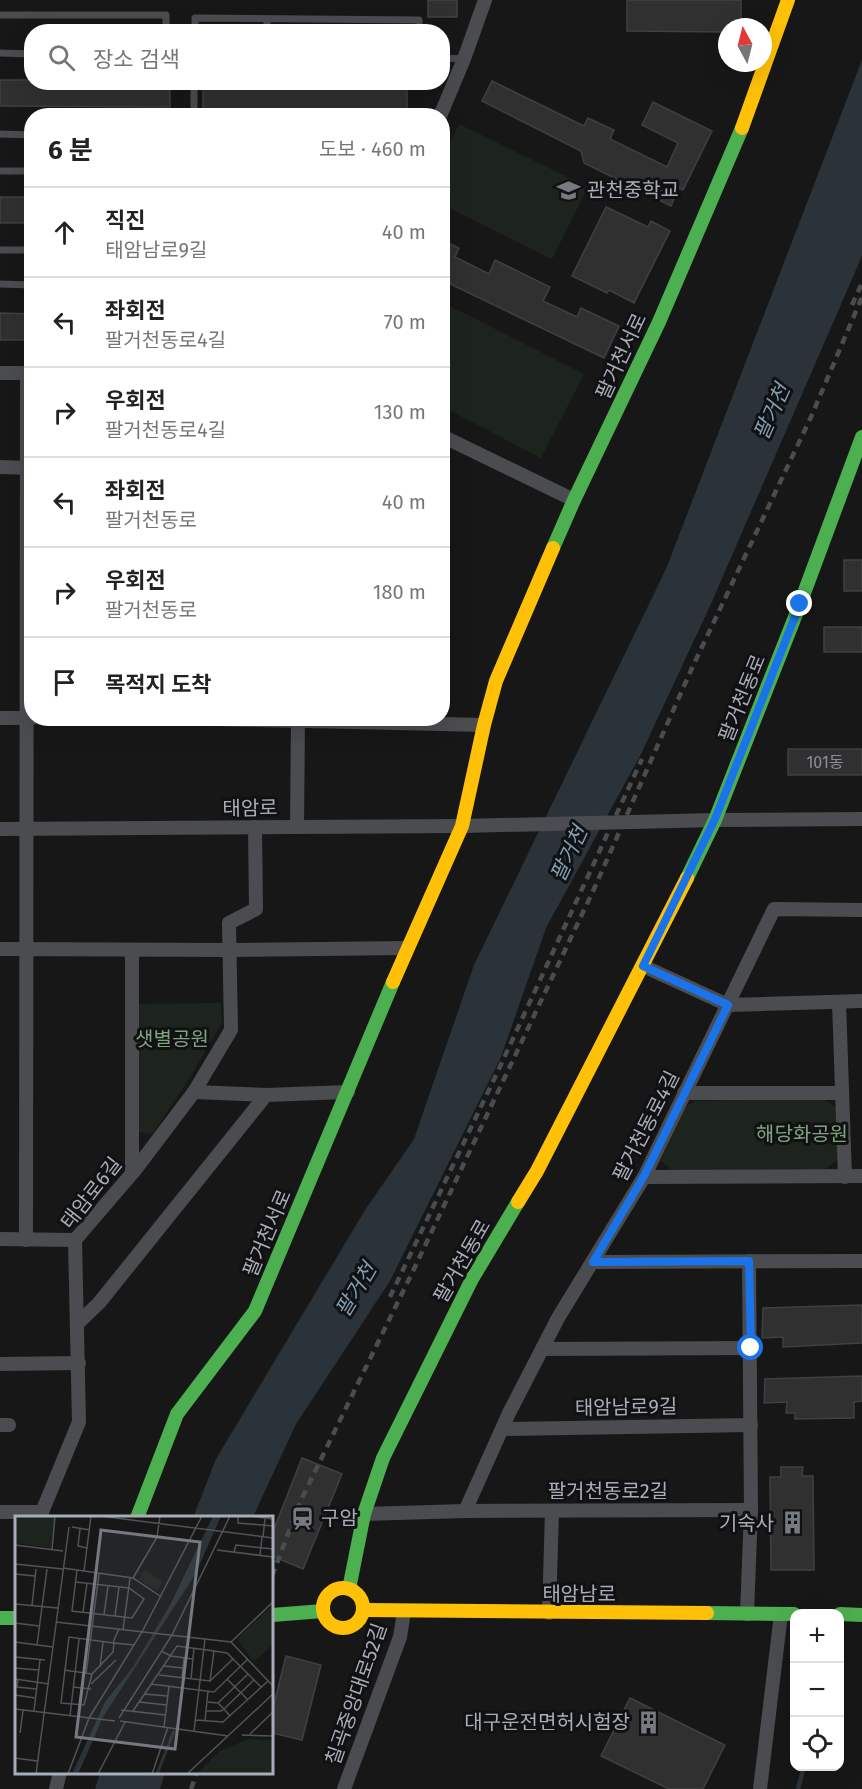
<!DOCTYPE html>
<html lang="ko">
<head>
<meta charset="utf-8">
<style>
	body { margin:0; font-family:"Fira Sans","Noto Sans KR",sans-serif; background:#f6f6f6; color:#222 }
	.controls { position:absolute; right:18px; bottom:18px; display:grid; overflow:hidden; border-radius:12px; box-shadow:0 6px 24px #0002 }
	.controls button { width:54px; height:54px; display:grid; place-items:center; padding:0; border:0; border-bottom:2px solid #e0e0e0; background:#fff; color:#222; font:30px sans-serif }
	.compass { position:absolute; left:718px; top:18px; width:54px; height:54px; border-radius:50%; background:#fff; box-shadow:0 6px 24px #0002; rotate:353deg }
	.stop { position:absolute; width:18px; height:18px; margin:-14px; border:4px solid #1a73e8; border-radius:50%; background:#fff }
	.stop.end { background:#1a73e8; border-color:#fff; box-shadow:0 2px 6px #0008 }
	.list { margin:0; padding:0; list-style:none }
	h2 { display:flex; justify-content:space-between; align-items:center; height:78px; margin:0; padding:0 24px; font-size:26px }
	h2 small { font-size:20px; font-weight:400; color:#767676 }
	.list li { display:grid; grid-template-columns:39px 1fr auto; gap:18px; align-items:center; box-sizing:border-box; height:90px; padding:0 24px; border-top:2px solid #e0e0e0 }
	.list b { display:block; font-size:22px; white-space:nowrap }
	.list p { margin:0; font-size:20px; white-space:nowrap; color:#767676 }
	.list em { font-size:20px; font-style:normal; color:#767676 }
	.icon { flex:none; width:33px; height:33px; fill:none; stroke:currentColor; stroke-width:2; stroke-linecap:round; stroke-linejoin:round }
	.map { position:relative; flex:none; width:862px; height:1789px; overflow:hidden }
	.search { position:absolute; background:#fff; box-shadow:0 6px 24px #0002; left:24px; top:24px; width:426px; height:66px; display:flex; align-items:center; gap:15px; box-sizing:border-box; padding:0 21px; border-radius:24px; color:#767676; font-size:22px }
	.panel { position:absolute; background:#fff; box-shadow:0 6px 24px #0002; left:24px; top:108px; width:426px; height:618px; border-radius:24px }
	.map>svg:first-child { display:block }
</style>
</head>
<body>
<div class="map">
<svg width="862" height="1789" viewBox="0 0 862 1789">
	<rect width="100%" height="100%" fill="#171717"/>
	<g fill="#1d241d">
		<polygon points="459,124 588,187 552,259 443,205 443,157"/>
		<polygon points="442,302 584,374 541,458 443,407"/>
		<polygon points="221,1003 222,1022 189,1079 152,1134 137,1132 136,1004"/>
		<polygon points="822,1098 837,1108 838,1159 826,1169 673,1171 661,1161 684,1107 696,1101"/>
	</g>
	<g fill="#2a3339">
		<polygon points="862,60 862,255 859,263 710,606 641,754 546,928 501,1057 390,1281 296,1424 253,1517 193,1518 216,1459 365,1210 414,1139 474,965 666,569"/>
		<polygon points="100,1773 100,1772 165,1773 160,1789 95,1789"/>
	</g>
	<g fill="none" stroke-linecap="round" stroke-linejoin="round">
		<g stroke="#2a3339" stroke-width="4.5">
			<polyline points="840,1634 840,1632"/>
			<polyline points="798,1789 804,1766"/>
		</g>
	</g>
	<g fill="#303031" stroke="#3f4043" stroke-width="1.5">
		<rect x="428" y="0" width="29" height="17"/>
		<polygon points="627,0 741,0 741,27 727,27 727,32 627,31"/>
		<polygon points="0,80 32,80 32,82 170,82 170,107 0,106"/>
		<polygon points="492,81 584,126 588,118 614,130 610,139 667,167 678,143 642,125 653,102 712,131 683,190 679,188 671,206 584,163 581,151 482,101"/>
		<polygon points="203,83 407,85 407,110 203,109"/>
		<rect x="0" y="197" width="32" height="26"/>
		<polygon points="606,207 648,227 651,221 670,231 634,303 609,290 607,293 572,276"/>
		<polygon points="442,240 459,248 455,257 489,274 495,260 550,287 543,301 577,317 581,308 619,326 604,358 444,281 442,283"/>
		<polygon points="0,313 32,314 32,340 0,340"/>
		<rect x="844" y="560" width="18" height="31"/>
		<rect x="824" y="627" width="38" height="25"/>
		<rect x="788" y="749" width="74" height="26"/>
		<polygon points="862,1305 862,1343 783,1347 783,1337 762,1338 763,1308"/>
		<polygon points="862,1376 862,1401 854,1402 854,1418 795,1419 795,1413 786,1413 787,1402 764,1403 765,1379"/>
		<polygon points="302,1458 342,1474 303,1569 272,1556 272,1534"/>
		<polygon points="781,1467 803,1467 802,1476 813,1476 814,1570 771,1570 770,1477 781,1477"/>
		<polygon points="286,1656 321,1665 302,1740 272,1733 272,1712"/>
		<polygon points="630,1698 725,1745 703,1789 669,1789 601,1756"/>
	</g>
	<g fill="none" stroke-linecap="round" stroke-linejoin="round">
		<g stroke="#4b4c50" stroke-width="7">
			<polyline points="0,15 166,15 166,32"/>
			<polyline points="267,19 267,32"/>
			<polyline points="195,32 195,18 419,20 419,32"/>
			<polyline points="0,53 32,54"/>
			<polyline points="442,58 464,59"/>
			<polyline points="194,116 194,82"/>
			<polyline points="0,134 32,135"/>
			<polyline points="0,171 32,171"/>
			<polyline points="0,250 32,250"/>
			<polyline points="0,284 32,285"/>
		</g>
		<g stroke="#4b4c50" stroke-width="14">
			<polyline points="440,116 464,59 485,0"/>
			<polyline points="0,373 32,373"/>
			<polyline points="442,436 574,500"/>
			<polyline points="0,467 32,468"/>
			<polyline points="0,718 32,718"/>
			<polyline points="165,718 354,722 356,718"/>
			<polyline points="354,722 484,725"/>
			<polyline points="297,827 298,718"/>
			<polyline points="0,829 462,826 715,820 862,819"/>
			<polyline points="0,949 229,950 407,948"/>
			<polyline points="132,950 132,1173"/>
			<polyline points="643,966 728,1005 862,1001"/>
			<polyline points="839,1002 845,1177"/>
			<polyline points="194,1092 266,1095 348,1092"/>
			<polyline points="684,1093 842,1093"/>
			<polyline points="644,1177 862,1176"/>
			<polyline points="0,1239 75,1240"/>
			<polyline points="26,1240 27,373"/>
			<polyline points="593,1262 862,1261"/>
			<polyline points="77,1324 99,1303 266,1095"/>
			<polyline points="542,1349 751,1348"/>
			<polyline points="0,1364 79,1363"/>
			<polyline points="0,1425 9,1425"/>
			<polyline points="502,1429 751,1425"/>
			<polyline points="465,1511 509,1413 558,1318 644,1177 774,909 862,910"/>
			<polyline points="0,1512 42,1512 79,1422 75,1240 135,1170 194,1092 231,1030 229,923 256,909 255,827"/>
			<polyline points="364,1514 465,1511 751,1510"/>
			<polyline points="549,1613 552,1511"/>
			<polyline points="747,1614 751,1510 749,1261"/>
			<polyline points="56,1789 60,1772"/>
			<polyline points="344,1789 400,1637 404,1612"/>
			<polyline points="760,1789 781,1614"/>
		</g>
		<g stroke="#4caf50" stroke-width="14">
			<polyline points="553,548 574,500 659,322 742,128"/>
			<polyline points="687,878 715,820 800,604 862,437"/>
			<polyline points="137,1518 177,1414 255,1311 393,982"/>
			<polyline points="349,1589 364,1514 383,1458 472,1279 518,1202"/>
			<polyline points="707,1613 794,1614"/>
			<polyline points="840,1614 862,1615"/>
			<polyline points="272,1615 323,1611"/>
			<polyline points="0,1618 16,1618"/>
		</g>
		<g stroke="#ffc107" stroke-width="14">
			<polyline points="742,128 788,0"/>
			<polyline points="393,982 462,826 484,725 496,681 553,548"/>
			<polyline points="518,1202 537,1171 687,878"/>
			<circle cx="343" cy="1608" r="20"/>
			<polyline points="364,1610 707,1613"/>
		</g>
		<g stroke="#4b4c4f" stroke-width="4.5" stroke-dasharray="8 6" stroke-linecap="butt">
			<polyline points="852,305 862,283"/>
			<polyline points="390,1297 498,1071 642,759"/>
			<polyline points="272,1576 300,1502 413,1271 594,889 692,668 811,417 862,297"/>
			<polyline points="191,1789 197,1772"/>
		</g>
	</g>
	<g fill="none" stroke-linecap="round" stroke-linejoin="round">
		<polyline stroke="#1a73e8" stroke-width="8" points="751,1348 749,1261 593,1262 644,1176 728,1005 643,966 715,819 800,604"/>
	</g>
	<defs>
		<symbol id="school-bare" viewBox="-9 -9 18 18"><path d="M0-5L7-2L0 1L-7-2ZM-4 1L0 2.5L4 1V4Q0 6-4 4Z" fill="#757980" stroke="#111113" stroke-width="2.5" paint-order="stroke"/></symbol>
		<symbol id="station-bare" viewBox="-9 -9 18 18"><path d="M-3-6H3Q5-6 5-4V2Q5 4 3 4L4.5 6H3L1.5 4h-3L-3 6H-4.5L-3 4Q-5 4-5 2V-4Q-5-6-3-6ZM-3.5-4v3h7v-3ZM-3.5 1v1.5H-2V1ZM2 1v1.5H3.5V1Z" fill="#757980" stroke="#111113" stroke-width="2.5" paint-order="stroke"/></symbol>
		<symbol id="building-bare" viewBox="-9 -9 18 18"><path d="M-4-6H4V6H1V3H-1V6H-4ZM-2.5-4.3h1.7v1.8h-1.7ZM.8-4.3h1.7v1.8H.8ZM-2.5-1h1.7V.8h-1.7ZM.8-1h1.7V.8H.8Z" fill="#757980" stroke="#111113" stroke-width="2.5" paint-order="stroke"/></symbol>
	</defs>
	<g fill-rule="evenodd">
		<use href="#school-bare" x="552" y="174" width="33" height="33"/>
		<use href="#station-bare" x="286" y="1502" width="33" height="33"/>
		<use href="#building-bare" x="776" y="1506" width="33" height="33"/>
		<use href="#building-bare" x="632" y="1706" width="33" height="33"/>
	</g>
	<g text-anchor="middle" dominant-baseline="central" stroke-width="6" stroke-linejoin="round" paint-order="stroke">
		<g font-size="16" fill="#8a8e96">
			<text x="825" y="762">101동</text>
		</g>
		<g font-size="20" fill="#a8aeb8" stroke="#111113" text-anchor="start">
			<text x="587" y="190">관천중학교</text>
			<text x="321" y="1518">구암</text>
			<text x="774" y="1523" text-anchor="end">기숙사</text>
			<text x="630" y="1722" text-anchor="end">대구운전면허시험장</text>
		</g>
		<g font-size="20" fill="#a8aeb8" stroke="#111113">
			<text transform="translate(621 356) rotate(-65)">팔거천서로</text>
			<text transform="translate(742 698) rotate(-68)">팔거천동로</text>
			<text transform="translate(250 808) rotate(-1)">태암로</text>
			<text transform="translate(646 1126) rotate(-63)">팔거천동로4길</text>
			<text transform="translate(91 1193) rotate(-52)">태암로6길</text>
			<text transform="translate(267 1233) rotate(-67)">팔거천서로</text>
			<text transform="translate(462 1261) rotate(-60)">팔거천동로</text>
			<text transform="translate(626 1407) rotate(-1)">태암남로9길</text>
			<text x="608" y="1491">팔거천동로2길</text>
			<text x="579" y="1594">태암남로</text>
			<text transform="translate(356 1694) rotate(-71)">칠곡중앙대로52길</text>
		</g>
		<g font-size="20" fill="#7ea47e" stroke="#111113">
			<text x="172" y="1039">샛별공원</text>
			<text x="802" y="1134">해당화공원</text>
		</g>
		<g font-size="21" font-style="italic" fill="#7e9eb4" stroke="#111113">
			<text transform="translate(772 412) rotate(-66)">팔거천</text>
			<text transform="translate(569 854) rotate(-65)">팔거천</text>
			<text transform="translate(356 1290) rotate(-59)">팔거천</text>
		</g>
	</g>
	<g transform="translate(15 1516)">
		<rect width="258" height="258" fill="#171717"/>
		<path d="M0,0H39L36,32L0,27ZM130,54L148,66L142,75L124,63ZM258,89V128L239,146L222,123ZM233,223L258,224V258H181L205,235Z" fill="#1d241d"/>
		<path d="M198,0H206L181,57L88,201L63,258H57L90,186L118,151L155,89Z" fill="#2a3339"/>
		<path fill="none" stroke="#2a3339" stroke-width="3" d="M142,258L159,215"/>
		<path fill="none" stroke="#515357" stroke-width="1.5" d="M85,0L258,22M223,0V7L258,10M236,0L258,3M57,11L75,14M65,13L63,30L72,32M248,21L250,2M0,29L48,35M37,34L40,0M202,34L258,41M219,36L221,29L258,33M245,39L247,21M0,48L48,53M48,52L118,62L145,80M69,55L76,0M0,58L20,60M118,62L142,21L145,0M61,66L114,72L129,83L117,102L57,95L62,54M0,88L43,92M17,89L21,53M68,96L72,67M89,99L93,70M100,100L104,71M41,106L216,126L258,170M0,107L24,110M104,113L99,124V127L98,136L77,158L69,189L46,187L54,121L99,127L119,129M108,114L115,62M0,126L38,131M216,126L258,86M22,129L32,53M146,135L156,140L178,143M199,135L212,137L246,171M0,141L30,144M149,150L168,152M85,151L88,126M0,152L24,154M49,154L77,158M71,158L84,58M167,162L169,142M0,163L34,168M3,163L2,171L22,173M176,163L179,132M212,163L233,184M195,165L218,143M76,168L101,144M136,168L199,176L233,143M58,171L76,173M129,178L153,180M0,179L20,182M124,186L152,189M193,186L203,187L233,158M0,193L100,205M106,194L151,199M19,195L25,144M118,195L162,130L199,135L195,165L144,159M192,195H206L209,193L203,187M55,200L64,123M215,200L209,193L239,164M74,202L127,116L187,0M104,202L157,119L215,0M181,204L208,206L253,165M105,205L213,220M190,205L193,175M149,211L154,170M179,215L190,123M5,217L8,194M235,218L258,196M227,219L258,220M258,220V196M0,242L22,245M21,258L54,11M53,258L74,202M83,258L110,206M137,258L153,211M172,258L258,178"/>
		<path fill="#757980" fill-opacity="0.15" stroke="#757980" stroke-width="3" d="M86,14L185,26L160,233L61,221Z"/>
		<rect width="258" height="258" fill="none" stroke="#a8aeb8" stroke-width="3"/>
	</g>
</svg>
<div class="controls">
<button>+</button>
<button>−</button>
<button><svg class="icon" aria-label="locate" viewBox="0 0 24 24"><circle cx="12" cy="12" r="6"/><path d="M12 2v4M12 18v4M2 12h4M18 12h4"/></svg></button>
</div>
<svg class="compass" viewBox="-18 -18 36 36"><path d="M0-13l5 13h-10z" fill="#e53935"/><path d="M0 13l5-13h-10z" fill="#767676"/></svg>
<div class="stop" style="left:751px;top:1348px"></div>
<div class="stop end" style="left:800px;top:604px"></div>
<div class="search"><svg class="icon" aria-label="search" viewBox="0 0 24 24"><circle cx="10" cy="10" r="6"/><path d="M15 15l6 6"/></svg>장소 검색</div>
<section class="panel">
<h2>6 분<small>도보 · 460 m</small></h2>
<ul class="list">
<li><svg class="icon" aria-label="ahead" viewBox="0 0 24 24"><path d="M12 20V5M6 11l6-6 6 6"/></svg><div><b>직진</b><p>태암남로9길</p></div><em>40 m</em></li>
<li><svg class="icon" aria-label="left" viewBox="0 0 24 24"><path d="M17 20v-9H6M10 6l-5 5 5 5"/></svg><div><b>좌회전</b><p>팔거천동로4길</p></div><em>70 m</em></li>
<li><svg class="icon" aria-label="right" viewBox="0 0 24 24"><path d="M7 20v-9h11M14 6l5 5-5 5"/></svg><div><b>우회전</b><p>팔거천동로4길</p></div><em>130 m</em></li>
<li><svg class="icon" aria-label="left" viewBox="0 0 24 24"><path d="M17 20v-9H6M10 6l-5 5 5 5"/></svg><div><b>좌회전</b><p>팔거천동로</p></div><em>40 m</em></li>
<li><svg class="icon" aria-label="right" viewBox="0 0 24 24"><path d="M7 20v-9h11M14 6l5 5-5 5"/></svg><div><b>우회전</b><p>팔거천동로</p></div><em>180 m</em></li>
<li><svg class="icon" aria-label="arrive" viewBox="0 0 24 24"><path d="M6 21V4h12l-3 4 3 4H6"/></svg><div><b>목적지 도착</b></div></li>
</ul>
</section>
</div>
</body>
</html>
